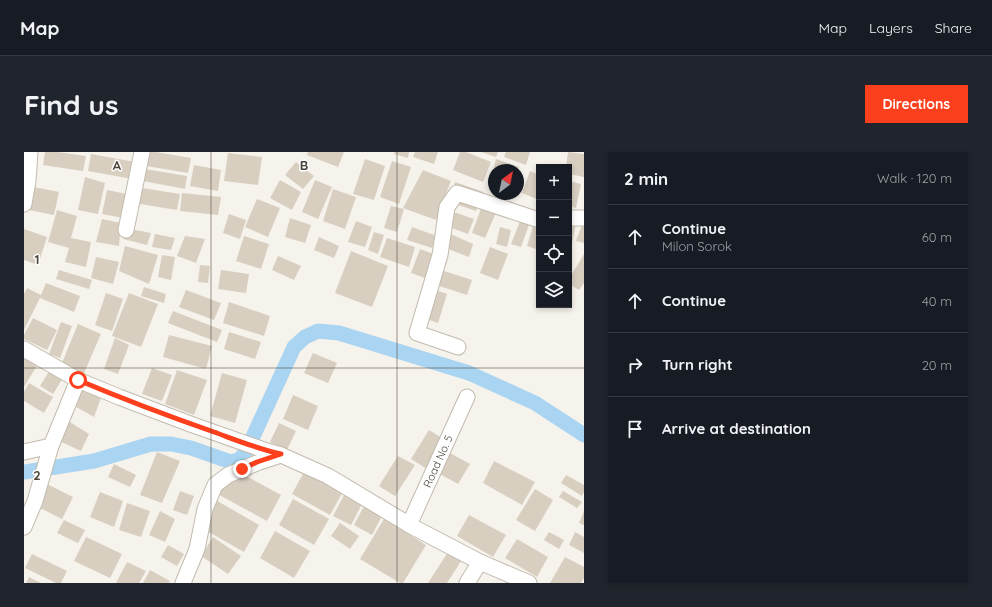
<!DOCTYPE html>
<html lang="en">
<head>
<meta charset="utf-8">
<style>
	body { margin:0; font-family:Quicksand,sans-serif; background:#20242c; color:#f1f3f6 }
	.controls { position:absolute; right:12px; top:12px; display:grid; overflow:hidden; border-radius:0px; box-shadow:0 2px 6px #0003 }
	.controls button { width:36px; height:36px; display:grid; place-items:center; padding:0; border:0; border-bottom:1px solid #363941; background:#171b24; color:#f1f3f6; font:20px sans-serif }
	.compass { position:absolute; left:464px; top:12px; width:36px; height:36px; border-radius:50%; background:#171b24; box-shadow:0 2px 6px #0003; rotate:33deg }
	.stop { position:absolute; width:12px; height:12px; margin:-9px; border:3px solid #fc3f1d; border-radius:50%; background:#fff }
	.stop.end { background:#fc3f1d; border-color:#fff; box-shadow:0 1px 4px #0008 }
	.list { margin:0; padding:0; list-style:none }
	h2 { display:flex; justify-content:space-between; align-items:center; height:52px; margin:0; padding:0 16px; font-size:17px }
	h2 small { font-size:13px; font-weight:400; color:#9ea1a6 }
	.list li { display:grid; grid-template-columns:26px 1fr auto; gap:12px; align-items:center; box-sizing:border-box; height:64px; padding:0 16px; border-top:1px solid #363941 }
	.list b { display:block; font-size:15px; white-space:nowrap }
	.list p { margin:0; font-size:13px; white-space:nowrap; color:#9ea1a6 }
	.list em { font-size:13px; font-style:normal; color:#9ea1a6 }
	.icon { flex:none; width:22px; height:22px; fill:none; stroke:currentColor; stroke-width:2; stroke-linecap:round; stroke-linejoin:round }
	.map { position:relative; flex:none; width:560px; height:431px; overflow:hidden; border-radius:0px }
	header { display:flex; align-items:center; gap:24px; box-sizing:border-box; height:56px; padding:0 20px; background:#171b24; border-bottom:1px solid #363941 }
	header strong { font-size:19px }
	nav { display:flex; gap:22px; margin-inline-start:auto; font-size:14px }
	.intro { display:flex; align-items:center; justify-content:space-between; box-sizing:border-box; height:96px; padding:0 24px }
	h1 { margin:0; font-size:28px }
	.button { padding:10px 18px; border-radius:0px; background:#fc3f1d; color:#fff; font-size:14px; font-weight:700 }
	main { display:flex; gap:24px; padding:0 24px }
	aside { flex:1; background:#171b24; border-radius:0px; box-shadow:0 2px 6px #0003 }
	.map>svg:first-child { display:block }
</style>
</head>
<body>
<header>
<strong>Map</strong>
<nav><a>Map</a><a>Layers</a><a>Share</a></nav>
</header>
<div class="intro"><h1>Find us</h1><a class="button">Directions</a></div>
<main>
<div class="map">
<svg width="560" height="431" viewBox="0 0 560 431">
	<rect width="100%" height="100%" fill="#f6f3ec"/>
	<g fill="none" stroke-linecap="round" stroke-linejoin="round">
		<polyline stroke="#a9d4f2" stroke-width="15" points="0,320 70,309 127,292 147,292 167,296 207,310 216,307 222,300 270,195 281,185 294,179 315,181 445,221 511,251 560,283"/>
	</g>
	<g fill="#d8cfc1">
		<polygon points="21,0 34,0 62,4 59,19 19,13"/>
		<polygon points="125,0 132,0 167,6 164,21 122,14"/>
		<polygon points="284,0 320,0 314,15 283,3"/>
		<polygon points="371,0 385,0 384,6 370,2"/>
		<polygon points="391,0 414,0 410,12 389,5"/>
		<polygon points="436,0 442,0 467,10 459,30 429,18"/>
		<polygon points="457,0 474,0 472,5"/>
		<polygon points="482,0 506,0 502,13 480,5"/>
		<polygon points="544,0 560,2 560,25 545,22 545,15 542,15"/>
		<polygon points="204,1 238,5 234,33 200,29"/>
		<polygon points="67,2 111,10 108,27 64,19"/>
		<polygon points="341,7 361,14 350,48 329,42"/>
		<polygon points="472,7 495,15 494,18 470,18 470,33 466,31"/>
		<polygon points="368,9 387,15 375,52 356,45"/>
		<polygon points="272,10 290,24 279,37 261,23"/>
		<polygon points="170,13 197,18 194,39 166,34"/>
		<polygon points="121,17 163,24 161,37 119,29"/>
		<polygon points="399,18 427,29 412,68 379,56"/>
		<polygon points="506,19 515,23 515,48 498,41"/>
		<polygon points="61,25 81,31 74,62 54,58"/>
		<polygon points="256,28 277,40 268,58 246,46"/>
		<polygon points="291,28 308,35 294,67 278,60"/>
		<polygon points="545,29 557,32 552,56 545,54"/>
		<polygon points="431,30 460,40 452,59 425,50"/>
		<polygon points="10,35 35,40 30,63 5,58"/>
		<polygon points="112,35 156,42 153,58 110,51"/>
		<polygon points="309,37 332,45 321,77 299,69"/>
		<polygon points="83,38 103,42 99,66 78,62"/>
		<polygon points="158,41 197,45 194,63 156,59"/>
		<polygon points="462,43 477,49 461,86 448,81"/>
		<polygon points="233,47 256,56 244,85 221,75"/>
		<polygon points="367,54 380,57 373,80 360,76"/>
		<polygon points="33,58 53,64 47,86 67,90 62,115 41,110 45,96 24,90"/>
		<polygon points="427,59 450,67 444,82 422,74"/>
		<polygon points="500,59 509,62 497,95 487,92"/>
		<polygon points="513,61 515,62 515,98 503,94"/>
		<polygon points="205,62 222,68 216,87 199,81"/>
		<polygon points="545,64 553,66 546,101 545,101"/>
		<polygon points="266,66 287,73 281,91 261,85"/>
		<polygon points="78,67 97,71 95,94 72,90"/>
		<polygon points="560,67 560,91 552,89"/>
		<polygon points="332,69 348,75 341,95 324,90"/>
		<polygon points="388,75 413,84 408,96 383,88"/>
		<polygon points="476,75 487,78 483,95 472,92"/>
		<polygon points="101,76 127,81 123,93 99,87"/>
		<polygon points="0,77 23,85 14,113 0,108"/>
		<polygon points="420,79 449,92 445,105 416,94"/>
		<polygon points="350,80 360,83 354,102 344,98"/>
		<polygon points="131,82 151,86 147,98 128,95"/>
		<polygon points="161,84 181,87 172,111 153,104"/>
		<polygon points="220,84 245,92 237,117 212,109"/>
		<polygon points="295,85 315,94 310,106 290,98"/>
		<polygon points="363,86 391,95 385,115 356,105"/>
		<polygon points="101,94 134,103 125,132 95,119"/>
		<polygon points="466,95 484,102 474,128 456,121"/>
		<polygon points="396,97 410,102 401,126 387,121"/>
		<polygon points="327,99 364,114 348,155 311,141"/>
		<polygon points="560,102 560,131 555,138 545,132 545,127"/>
		<polygon points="138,103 151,105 147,128 134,125"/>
		<polygon points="254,104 277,114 270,128 248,118"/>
		<polygon points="72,105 95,110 89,132 67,126"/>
		<polygon points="176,113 186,114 184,131 174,130"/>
		<polygon points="35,118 68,128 65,137 32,127"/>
		<polygon points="197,118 225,122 222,141 194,137"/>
		<polygon points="417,118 448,128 443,143 412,133"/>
		<polygon points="22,131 56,144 50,160 16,146 0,178 0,142 3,136 17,143"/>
		<polygon points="120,135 142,142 140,151 117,144"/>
		<polygon points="403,135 423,142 414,171 394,164"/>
		<polygon points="162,138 197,151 190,168 155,155"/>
		<polygon points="82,141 99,147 88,179 71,173"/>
		<polygon points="105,141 134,152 117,195 88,184"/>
		<polygon points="205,150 246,164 240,184 199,171"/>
		<polygon points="149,159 198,178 193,190 144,171"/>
		<polygon points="9,166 33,178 23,198 0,187 0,183"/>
		<polygon points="37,170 48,174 36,206 25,202"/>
		<polygon points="54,172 77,182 60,221 38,211"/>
		<polygon points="205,180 237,190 231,207 200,197"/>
		<polygon points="145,183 188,194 182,217 139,205"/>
		<polygon points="91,186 105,193 94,222 80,217"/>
		<polygon points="289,201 313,211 304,231 280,221"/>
		<polygon points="0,203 14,212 0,235"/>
		<polygon points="128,216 148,223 138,249 118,242"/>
		<polygon points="26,218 39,226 29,242 16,234"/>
		<polygon points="153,218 183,228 170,263 141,252"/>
		<polygon points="198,221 223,228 211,271 186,264"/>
		<polygon points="5,231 29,245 20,261 0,249 0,240"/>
		<polygon points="53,235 77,246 70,265 45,251"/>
		<polygon points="269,243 294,254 284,278 259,267"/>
		<polygon points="41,267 65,282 57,299 31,287"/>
		<polygon points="255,271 272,279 263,298 246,290"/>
		<polygon points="405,278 421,288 403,317 387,307"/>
		<polygon points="133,300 156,309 138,351 116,343"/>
		<polygon points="426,301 446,312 434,332 414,321"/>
		<polygon points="374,304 391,313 371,344 355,334"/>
		<polygon points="470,309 511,330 498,353 459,331"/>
		<polygon points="90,312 112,323 106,335 84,325"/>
		<polygon points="204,314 257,343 243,369 190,340"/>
		<polygon points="282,316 320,338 306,363 268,342"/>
		<polygon points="542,323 560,333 560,340 558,344 537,331"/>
		<polygon points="21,331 49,345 38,367 10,353"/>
		<polygon points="511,337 529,348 511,379 492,368"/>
		<polygon points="156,339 170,344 163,363 149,358"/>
		<polygon points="539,339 558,350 553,356 535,345"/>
		<polygon points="76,340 99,349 90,375 66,365"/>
		<polygon points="320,343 338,352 327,373 309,364"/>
		<polygon points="190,347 235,373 220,400 174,374"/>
		<polygon points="269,347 305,367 290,393 255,373"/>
		<polygon points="103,351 126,359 117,385 95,378"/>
		<polygon points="341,352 359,362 348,383 330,373"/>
		<polygon points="136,359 151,367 141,390 125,383"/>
		<polygon points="560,359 560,373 555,371"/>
		<polygon points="445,363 482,383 469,405 433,384"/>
		<polygon points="360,367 402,393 379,431 376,431 336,407"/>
		<polygon points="40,368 61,378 54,391 33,381"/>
		<polygon points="316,371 335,384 326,397 307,384"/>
		<polygon points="251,379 286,399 270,426 236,406"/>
		<polygon points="525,380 540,388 535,397 520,388"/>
		<polygon points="551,380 560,385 560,401 545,393"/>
		<polygon points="62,385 98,402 86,426 50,409"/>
		<polygon points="189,385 217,404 204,422 177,404"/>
		<polygon points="493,387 524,405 513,425 481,406"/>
		<polygon points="144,393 160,402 153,414 137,405"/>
		<polygon points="426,397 439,406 423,431 404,431"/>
		<polygon points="8,402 43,419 37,431 32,431 1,416"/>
		<polygon points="541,405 560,415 560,426 557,431 526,431"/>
		<polygon points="103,410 122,419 115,431 92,431"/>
		<polygon points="126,418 146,429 145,431 119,431"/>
		<polygon points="5,425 17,431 2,431"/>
	</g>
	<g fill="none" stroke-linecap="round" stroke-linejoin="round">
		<defs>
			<g id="minor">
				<polyline points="0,52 4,29 6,0"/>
				<polyline points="545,66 560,66"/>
				<polyline points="102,78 118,0"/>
				<polyline points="434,195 393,181 416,103 423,55 433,41 512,67 515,67"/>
				<polyline points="0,197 54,228 95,245 169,273 243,299 257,303 304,324 389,375 456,410 505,431"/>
				<polyline points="0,300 27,294"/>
				<path id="s1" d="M385,373L443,245"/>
				<polyline points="0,375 11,349 27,294 54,228"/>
				<polyline points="159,431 173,397 181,357 191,333 204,323 233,311 257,303"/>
				<polyline points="443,431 456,410"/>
			</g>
		</defs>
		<use href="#minor" stroke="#c2bbae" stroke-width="17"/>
		<use href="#minor" stroke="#fff" stroke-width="15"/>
	</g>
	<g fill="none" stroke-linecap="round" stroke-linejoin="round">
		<path stroke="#fc3f1d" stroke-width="5" d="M54,228C99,247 144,264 190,280C212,288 234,297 257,302L233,310L218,317"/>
	</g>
	<path fill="none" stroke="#4b4439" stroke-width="1" stroke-opacity="0.55" d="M187,0V431M373,0V431M0,216H560"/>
	<g text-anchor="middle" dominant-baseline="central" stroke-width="3" stroke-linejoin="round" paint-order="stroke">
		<g font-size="11" fill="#4b4439" stroke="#fff">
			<text stroke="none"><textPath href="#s1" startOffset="70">Road No. 5</textPath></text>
		</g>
	</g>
	<g font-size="13" text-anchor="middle" font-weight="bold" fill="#4b4439" stroke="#fff" stroke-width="3" stroke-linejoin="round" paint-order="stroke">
		<text x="93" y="18">A</text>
		<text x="280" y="18">B</text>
		<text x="13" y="112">1</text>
		<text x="13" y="328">2</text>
	</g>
</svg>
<div class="controls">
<button>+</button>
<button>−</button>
<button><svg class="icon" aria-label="locate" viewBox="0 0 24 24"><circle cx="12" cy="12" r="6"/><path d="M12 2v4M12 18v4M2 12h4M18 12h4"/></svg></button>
<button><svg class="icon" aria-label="layers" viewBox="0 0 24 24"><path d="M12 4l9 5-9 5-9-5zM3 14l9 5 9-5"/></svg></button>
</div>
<svg class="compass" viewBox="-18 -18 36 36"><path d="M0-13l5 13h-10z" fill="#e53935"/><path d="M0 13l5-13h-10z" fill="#9ea1a6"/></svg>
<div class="stop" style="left:54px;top:228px"></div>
<div class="stop end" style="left:218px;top:317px"></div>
</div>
<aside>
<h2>2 min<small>Walk · 120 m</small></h2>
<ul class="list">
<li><svg class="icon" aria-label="ahead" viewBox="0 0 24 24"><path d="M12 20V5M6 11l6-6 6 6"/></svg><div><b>Continue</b><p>Milon Sorok</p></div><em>60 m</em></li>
<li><svg class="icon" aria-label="ahead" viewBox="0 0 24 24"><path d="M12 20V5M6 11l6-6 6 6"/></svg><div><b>Continue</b></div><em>40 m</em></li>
<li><svg class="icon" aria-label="right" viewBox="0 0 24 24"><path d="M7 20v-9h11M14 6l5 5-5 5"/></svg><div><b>Turn right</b></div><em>20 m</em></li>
<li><svg class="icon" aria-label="arrive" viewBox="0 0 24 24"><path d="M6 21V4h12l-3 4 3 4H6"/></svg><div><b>Arrive at destination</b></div></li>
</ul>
</aside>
</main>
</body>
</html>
